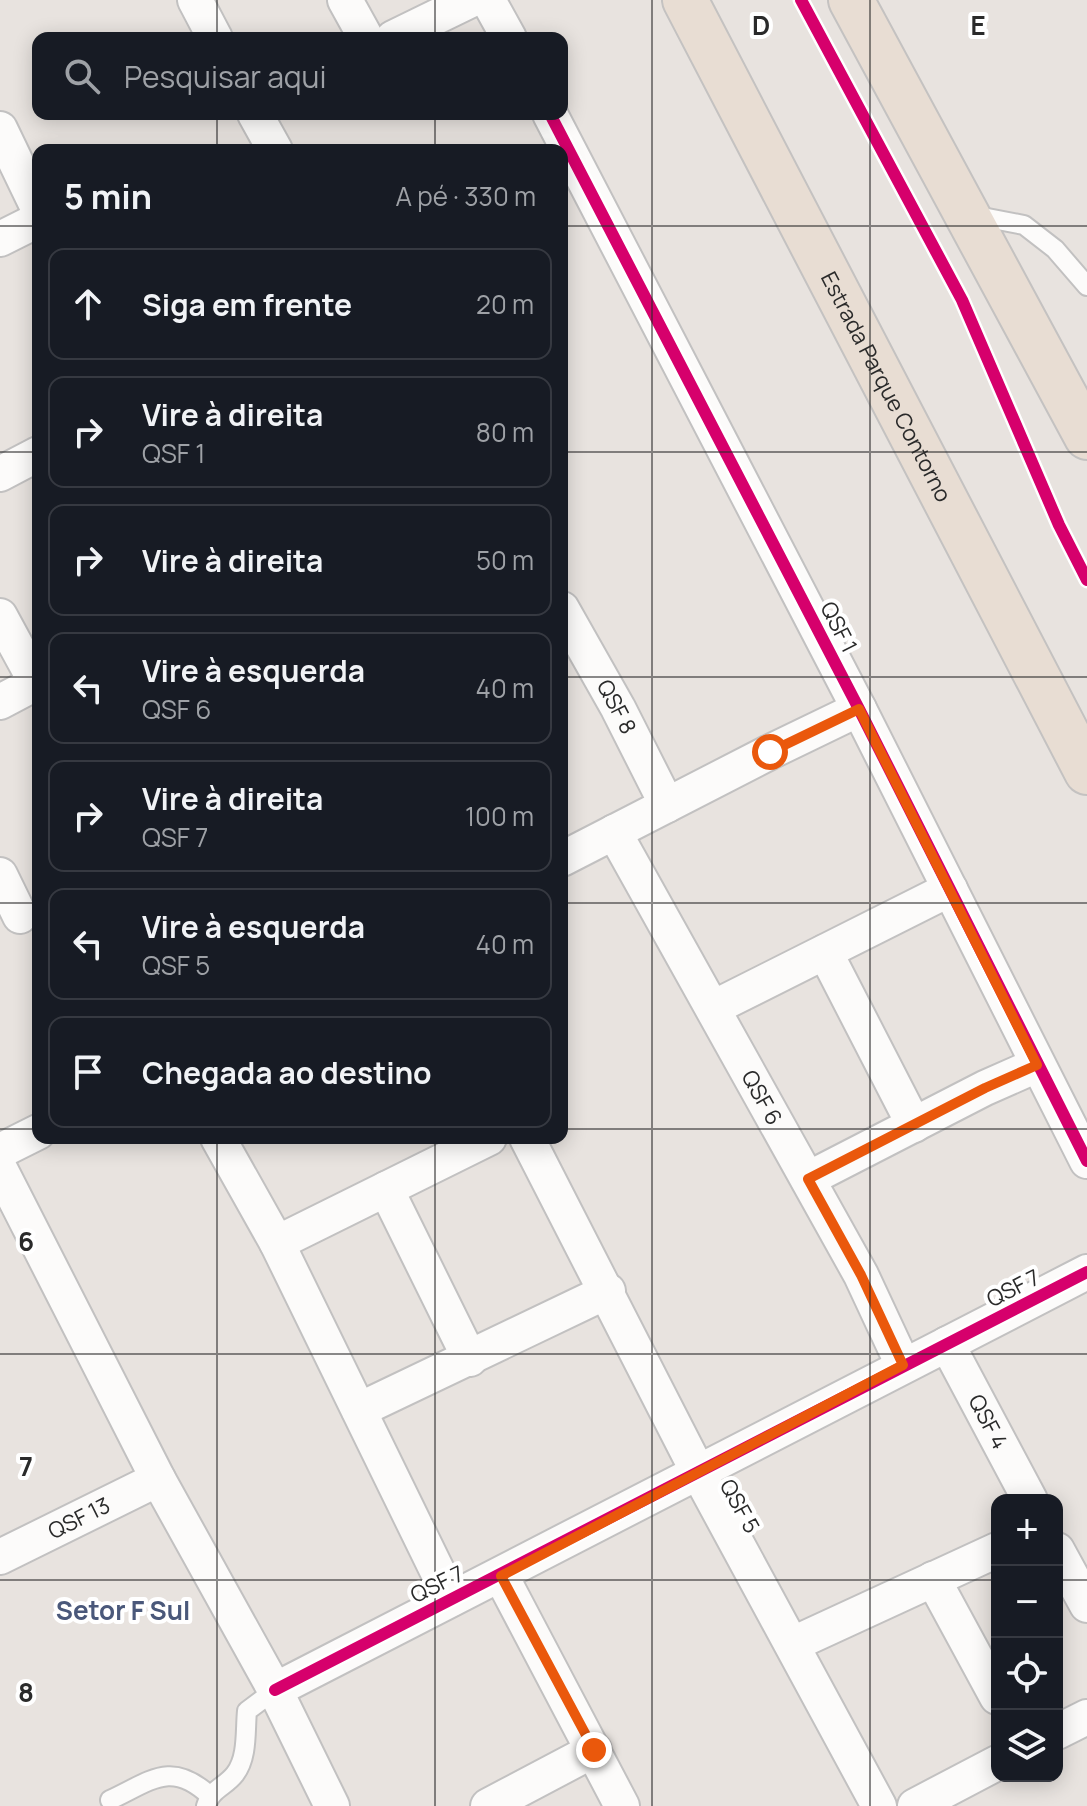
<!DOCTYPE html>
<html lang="pt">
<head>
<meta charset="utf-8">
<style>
	body { margin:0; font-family:Manrope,sans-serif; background:#242831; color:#f1f3f6 }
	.controls { position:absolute; right:24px; bottom:24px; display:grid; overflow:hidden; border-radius:16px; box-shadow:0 4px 20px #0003 }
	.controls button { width:72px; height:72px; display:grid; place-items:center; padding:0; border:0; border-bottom:2px solid #363941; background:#171b24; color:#f1f3f6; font:40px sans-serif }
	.stop { position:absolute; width:24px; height:24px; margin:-18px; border:6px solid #ea580c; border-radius:50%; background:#fff }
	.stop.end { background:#ea580c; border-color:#fff; box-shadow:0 2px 8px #0008 }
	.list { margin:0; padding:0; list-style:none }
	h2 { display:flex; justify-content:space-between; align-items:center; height:104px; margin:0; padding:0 32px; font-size:34px }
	h2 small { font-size:26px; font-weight:400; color:#9ea1a6 }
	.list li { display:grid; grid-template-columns:52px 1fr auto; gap:24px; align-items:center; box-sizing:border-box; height:112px; margin:0 16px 16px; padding:0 16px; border:2px solid #363941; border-radius:16px }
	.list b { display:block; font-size:30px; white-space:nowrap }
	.list p { margin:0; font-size:26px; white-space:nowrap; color:#9ea1a6 }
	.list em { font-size:26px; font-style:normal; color:#9ea1a6 }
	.icon { flex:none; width:44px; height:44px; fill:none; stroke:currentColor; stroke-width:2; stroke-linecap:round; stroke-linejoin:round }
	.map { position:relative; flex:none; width:1087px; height:1806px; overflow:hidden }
	.search { position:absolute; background:#171b24; box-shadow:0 4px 20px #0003; left:32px; top:32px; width:536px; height:88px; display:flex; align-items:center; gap:20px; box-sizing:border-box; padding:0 28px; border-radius:16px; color:#9ea1a6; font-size:30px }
	.panel { position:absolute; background:#171b24; box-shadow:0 4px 20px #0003; left:32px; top:144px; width:536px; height:1000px; border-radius:16px }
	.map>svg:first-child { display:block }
</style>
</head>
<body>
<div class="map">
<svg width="1087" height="1806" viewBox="0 0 1087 1806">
	<rect width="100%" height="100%" fill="#e8e3df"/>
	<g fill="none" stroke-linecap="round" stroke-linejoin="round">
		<defs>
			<g id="service">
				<polyline points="972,215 1024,225 1055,249 1087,286"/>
				<path d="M110,1800C151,1781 171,1760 209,1795"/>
				<path d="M206,1806C211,1789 225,1787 235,1774C248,1757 245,1731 247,1711L275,1690"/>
			</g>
			<g id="minor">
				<polyline points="195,0 215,38"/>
				<polyline points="345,0 366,38"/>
				<polyline points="488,0 509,38"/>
				<polyline points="393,38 471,0"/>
				<polyline points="255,114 275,150"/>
				<polyline points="550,114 859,709 1087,1161"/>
				<polyline points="0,129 38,208"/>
				<polyline points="0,239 38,220"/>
				<polyline points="0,474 38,454"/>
				<path id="s1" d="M562,609L618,708L667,805"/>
				<polyline points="0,616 38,686"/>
				<polyline points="0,702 36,683"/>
				<path id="s2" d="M614,832L861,1275L903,1365"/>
				<polyline points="562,859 770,752 859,709"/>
				<polyline points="0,875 20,916"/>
				<polyline points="825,952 914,1125"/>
				<polyline points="713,1008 950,889"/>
				<polyline points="218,1138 277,1243 451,1599"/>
				<polyline points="527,1138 698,1472 879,1806"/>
				<polyline points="0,1151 38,1132"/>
				<polyline points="0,1169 158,1479 275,1690 332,1806"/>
				<polyline points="808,1179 985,1088 1037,1065"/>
				<polyline points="386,1189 470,1359"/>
				<polyline points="277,1243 489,1138"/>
				<path id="s3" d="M947,1344L1030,1500"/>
				<polyline points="359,1410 608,1291"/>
				<polyline points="1057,1550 1087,1605"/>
				<path id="s4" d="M0,1557L158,1479"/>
				<polyline points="501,1576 622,1806"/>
				<polyline points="933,1579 997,1697"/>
				<polyline points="793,1644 997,1550"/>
				<polyline points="275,1690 1087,1272"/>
				<polyline points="1057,1732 1087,1717"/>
				<polyline points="488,1806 594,1750"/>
				<polyline points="915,1806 997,1763"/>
			</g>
			<g id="trunk">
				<path id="s5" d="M685,0L1087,772"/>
				<polyline points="851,0 1087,437"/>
			</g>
		</defs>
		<use href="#service" stroke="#c2c1c1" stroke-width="22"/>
		<use href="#minor" stroke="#c2c1c1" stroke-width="38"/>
		<use href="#trunk" stroke="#c4c2c1" stroke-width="48"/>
		<use href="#service" stroke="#fcfbfa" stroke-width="18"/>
		<use href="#minor" stroke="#fcfbfa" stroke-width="34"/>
		<use href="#trunk" stroke="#e8ddd3" stroke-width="44"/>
		<defs>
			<g id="cycleway">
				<polyline points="801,0 962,300 1059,525 1087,580"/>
				<polyline points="550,114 859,709 1087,1161"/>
				<polyline points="275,1690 1087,1272"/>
			</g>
		</defs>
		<use href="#cycleway" stroke="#fff" stroke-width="17"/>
		<use href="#cycleway" stroke="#d6006c" stroke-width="12"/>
	</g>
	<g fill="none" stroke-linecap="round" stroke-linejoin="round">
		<polyline stroke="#ea580c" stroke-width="10" points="594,1750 501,1576 903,1365 861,1275 808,1179 985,1088 1037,1065 859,709 770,752"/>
	</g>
	<path fill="none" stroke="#2a2a2a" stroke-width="2" stroke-opacity="0.55" d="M217,0V38M435,0V38M652,0V1806M870,0V1806M217,114V150M435,114V150M0,226H38M562,226H1087M0,452H38M562,452H1087M0,677H38M562,677H1087M0,903H38M562,903H1087M0,1129H38M562,1129H1087M217,1138V1806M435,1138V1806M0,1354H1087M0,1580H997M1057,1580H1087"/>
	<g text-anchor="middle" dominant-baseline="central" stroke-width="8" stroke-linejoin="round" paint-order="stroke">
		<g font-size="22" fill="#2a2a2a" stroke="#fff">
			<text stroke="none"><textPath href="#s5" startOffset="436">Estrada Parque Contorno</textPath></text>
			<text transform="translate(839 627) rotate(63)">QSF 1</text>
			<text stroke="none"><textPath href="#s1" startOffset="112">QSF 8</textPath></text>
			<text stroke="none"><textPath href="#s2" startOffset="304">QSF 6</textPath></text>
			<text transform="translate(1013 1288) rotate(-27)">QSF 7</text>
			<text stroke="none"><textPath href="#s3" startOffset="88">QSF 4</textPath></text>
			<text transform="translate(740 1506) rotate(61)">QSF 5</text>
			<text stroke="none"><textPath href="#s4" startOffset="88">QSF 13</textPath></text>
			<text transform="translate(437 1584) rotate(-26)">QSF 7</text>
		</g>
		<g font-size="26" font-weight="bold" fill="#4a587a" stroke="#fff">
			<text x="123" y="1610">Setor F Sul</text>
		</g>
	</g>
	<g font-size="26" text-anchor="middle" font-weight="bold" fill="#2a2a2a" stroke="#fff" stroke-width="8" stroke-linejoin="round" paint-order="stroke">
		<text x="761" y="35">D</text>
		<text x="978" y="35">E</text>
		<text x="26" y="1251">6</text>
		<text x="26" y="1476">7</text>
		<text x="26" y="1702">8</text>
	</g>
</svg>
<div class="controls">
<button>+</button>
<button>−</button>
<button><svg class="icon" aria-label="locate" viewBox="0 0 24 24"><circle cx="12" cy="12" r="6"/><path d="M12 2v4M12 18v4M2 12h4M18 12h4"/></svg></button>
<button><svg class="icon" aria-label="layers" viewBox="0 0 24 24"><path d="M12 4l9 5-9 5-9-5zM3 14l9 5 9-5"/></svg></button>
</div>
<div class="stop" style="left:770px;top:752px"></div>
<div class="stop end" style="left:594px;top:1750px"></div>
<div class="search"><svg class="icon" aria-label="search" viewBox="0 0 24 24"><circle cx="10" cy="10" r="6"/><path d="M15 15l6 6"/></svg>Pesquisar aqui</div>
<section class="panel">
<h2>5 min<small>A pé · 330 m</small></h2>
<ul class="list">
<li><svg class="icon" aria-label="ahead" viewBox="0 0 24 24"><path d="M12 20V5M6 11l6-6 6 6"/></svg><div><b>Siga em frente</b></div><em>20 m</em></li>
<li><svg class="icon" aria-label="right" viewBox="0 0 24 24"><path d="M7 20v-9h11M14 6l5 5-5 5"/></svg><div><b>Vire à direita</b><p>QSF 1</p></div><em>80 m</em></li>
<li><svg class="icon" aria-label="right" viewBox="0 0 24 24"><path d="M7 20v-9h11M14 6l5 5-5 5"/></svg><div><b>Vire à direita</b></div><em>50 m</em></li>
<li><svg class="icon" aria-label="left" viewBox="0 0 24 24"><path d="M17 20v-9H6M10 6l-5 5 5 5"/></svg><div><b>Vire à esquerda</b><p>QSF 6</p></div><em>40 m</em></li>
<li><svg class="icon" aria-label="right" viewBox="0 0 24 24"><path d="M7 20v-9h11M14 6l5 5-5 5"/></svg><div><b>Vire à direita</b><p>QSF 7</p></div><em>100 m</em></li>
<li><svg class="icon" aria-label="left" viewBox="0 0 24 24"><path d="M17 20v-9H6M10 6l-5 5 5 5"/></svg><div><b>Vire à esquerda</b><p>QSF 5</p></div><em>40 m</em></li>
<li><svg class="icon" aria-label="arrive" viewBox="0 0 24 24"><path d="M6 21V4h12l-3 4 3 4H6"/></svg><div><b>Chegada ao destino</b></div></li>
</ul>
</section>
</div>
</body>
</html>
